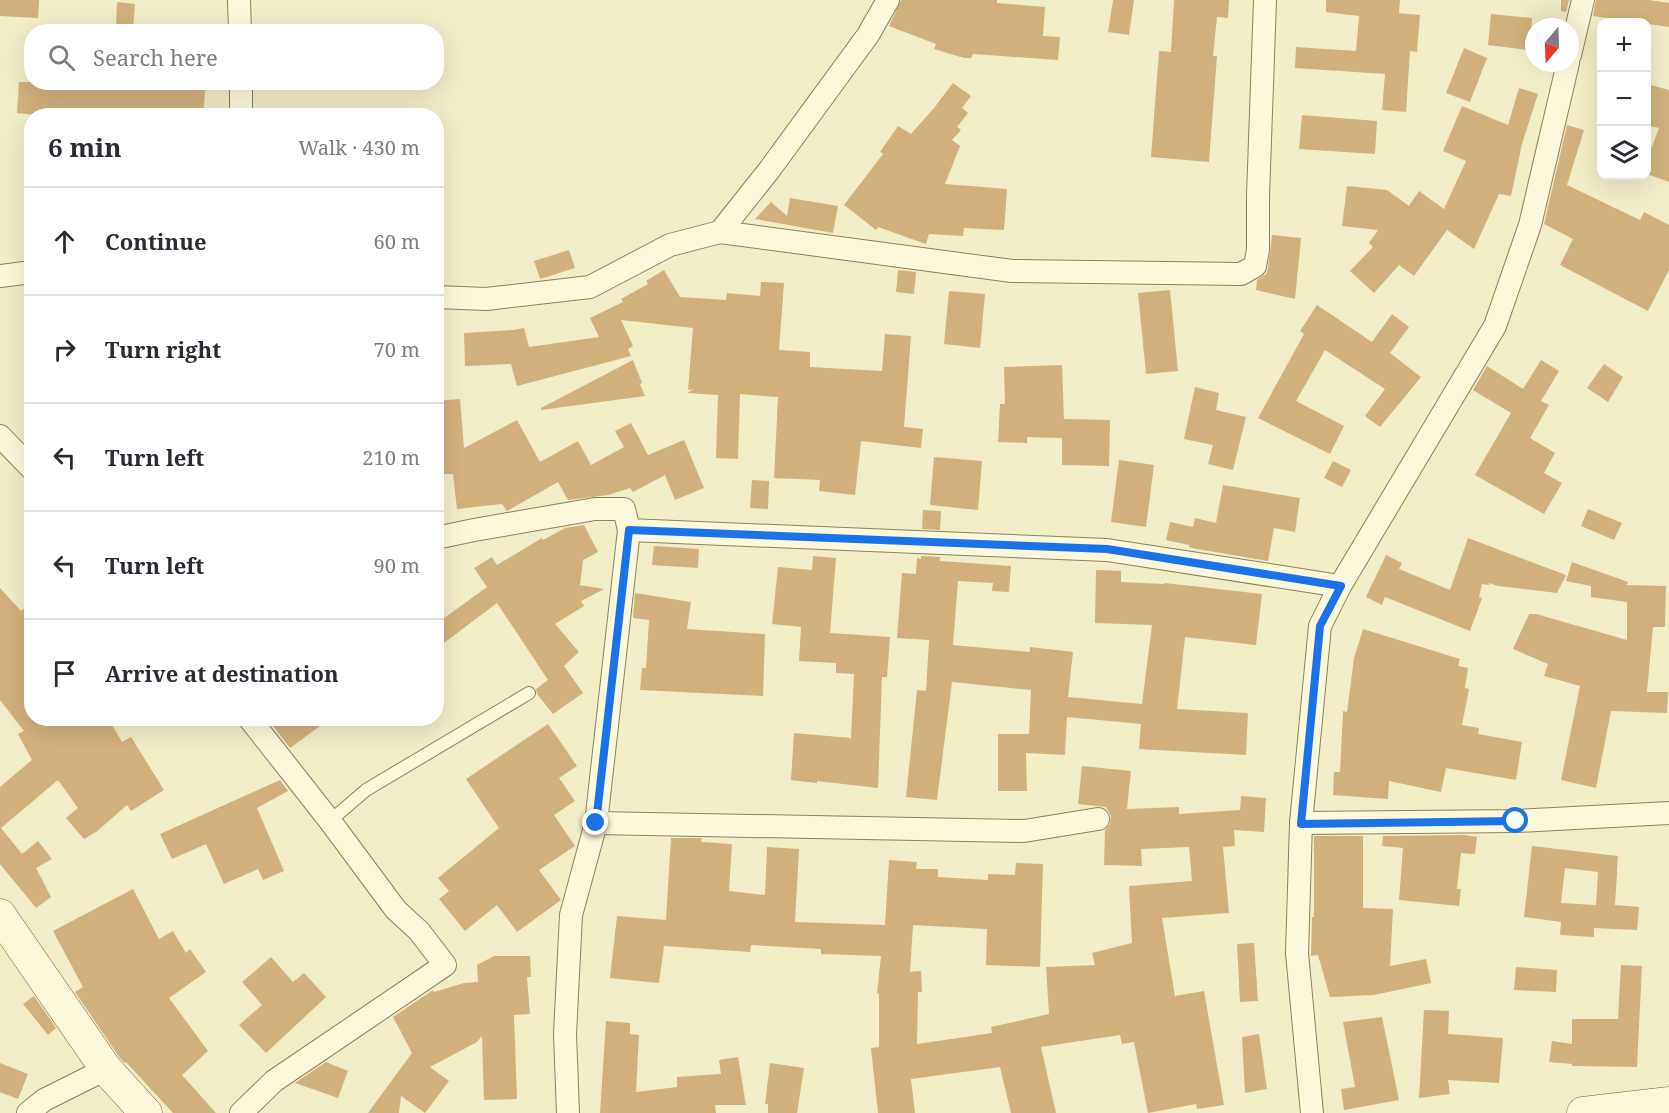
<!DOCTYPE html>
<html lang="en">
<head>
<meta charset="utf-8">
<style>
	body { margin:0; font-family:"Noto Serif",serif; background:#f2f2f3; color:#2b2b33 }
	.controls { position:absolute; right:18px; top:18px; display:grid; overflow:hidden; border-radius:12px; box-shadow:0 6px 24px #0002 }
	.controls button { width:54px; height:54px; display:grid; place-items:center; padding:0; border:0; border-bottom:2px solid #e1e1e2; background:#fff; color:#2b2b33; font:30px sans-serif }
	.compass { position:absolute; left:1525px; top:18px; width:54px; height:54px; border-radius:50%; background:#fff; box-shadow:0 6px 24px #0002; rotate:199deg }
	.stop { position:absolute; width:18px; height:18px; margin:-14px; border:4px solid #1a73e8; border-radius:50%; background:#fff }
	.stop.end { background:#1a73e8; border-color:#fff; box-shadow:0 2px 6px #0008 }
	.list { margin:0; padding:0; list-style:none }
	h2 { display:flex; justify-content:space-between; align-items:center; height:78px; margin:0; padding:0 24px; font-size:26px }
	h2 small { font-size:20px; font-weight:400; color:#7c7c81 }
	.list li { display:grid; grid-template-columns:39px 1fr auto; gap:18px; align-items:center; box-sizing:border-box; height:108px; padding:0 24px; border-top:2px solid #e1e1e2 }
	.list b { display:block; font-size:22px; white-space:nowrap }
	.list em { font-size:20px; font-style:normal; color:#7c7c81 }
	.icon { flex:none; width:33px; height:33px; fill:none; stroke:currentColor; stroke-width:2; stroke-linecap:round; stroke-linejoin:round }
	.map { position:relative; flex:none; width:1669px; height:1113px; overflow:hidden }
	.search { position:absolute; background:#fff; box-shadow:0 6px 24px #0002; left:24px; top:24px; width:420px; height:66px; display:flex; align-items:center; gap:15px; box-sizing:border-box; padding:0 21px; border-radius:24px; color:#7c7c81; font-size:22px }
	.panel { position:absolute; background:#fff; box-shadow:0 6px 24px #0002; left:24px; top:108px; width:420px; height:618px; border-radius:24px }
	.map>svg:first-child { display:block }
</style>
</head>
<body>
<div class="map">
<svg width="1669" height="1113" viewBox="0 0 1669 1113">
	<rect width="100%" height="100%" fill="#f1edc7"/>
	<g fill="#d1b17b" fill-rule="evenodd">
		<polygon points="0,0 39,0 38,18 0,16"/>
		<polygon points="901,0 997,0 997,3 1045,7 1043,36 1060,37 1058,60 973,54 971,58 964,58 934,49 936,44 889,26"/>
		<polygon points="1113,0 1134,0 1129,35 1108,32"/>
		<polygon points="1174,0 1229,0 1228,18 1217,17 1213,56 1217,56 1209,162 1151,157 1159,51 1171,52"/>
		<polygon points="1326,0 1400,0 1399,13 1420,15 1417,52 1410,51 1406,112 1382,110 1385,74 1295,68 1296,47 1356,51 1359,16 1326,12"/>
		<polygon points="1561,0 1569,0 1566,12 1561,11"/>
		<polygon points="1596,0 1649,0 1669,3 1669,27 1593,16"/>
		<polygon points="117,2 135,4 133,29 116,27"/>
		<polygon points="1491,14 1532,18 1529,50 1488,45"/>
		<polygon points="1464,48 1487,58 1470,102 1446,93"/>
		<polygon points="19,82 206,82 203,116 47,116 17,113"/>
		<polygon points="953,83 971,96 962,108 968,113 957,127 961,130 952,140 960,146 945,184 1007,189 1004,230 964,228 963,236 929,234 926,244 878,227 876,230 844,205 883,154 880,152 898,126 911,134 934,108"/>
		<polygon points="1647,84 1669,90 1669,182 1647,174 1647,160 1659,128 1647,125"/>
		<polygon points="1519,88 1538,94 1522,144 1511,196 1499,194 1474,249 1447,230 1414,276 1399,265 1374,293 1350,271 1373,247 1369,243 1378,230 1342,226 1347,186 1387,190 1409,206 1419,191 1444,209 1466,161 1443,151 1462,106 1508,125"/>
		<polygon points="1302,115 1377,121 1375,154 1299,149"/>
		<polygon points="1567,125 1584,130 1567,185 1640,220 1644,212 1669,225 1669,270 1648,311 1560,265 1573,239 1544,224"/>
		<polygon points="790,198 838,206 833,233 755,219 771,202 787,216"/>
		<polygon points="1272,235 1301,238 1295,299 1256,290 1257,280 1266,274 1268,268"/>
		<polygon points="569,250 575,268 540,279 534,261"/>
		<polygon points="664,270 680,297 726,300 727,293 760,296 761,282 784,283 779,350 810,352 810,367 882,371 885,334 911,336 904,427 923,429 921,448 861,441 855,495 819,491 820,480 774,478 778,397 740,394 738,459 716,458 718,395 687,393 694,389 688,390 693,328 621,320 633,346 628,349 631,356 517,386 511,364 465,366 464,333 513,330 524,328 529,347 599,337 590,318 623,302 621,299 648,284 646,281"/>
		<polygon points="898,270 916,272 914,294 896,292"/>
		<polygon points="1170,290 1178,371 1146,374 1138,293"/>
		<polygon points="949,291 985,294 980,348 944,344"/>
		<polygon points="1317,305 1372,342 1392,314 1409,327 1390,353 1421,377 1380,427 1365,416 1385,389 1325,350 1296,401 1344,426 1330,454 1258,418 1304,334 1300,331"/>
		<polygon points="633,360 642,383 640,384 645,396 541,410 541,408"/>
		<polygon points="1541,360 1559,371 1541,401 1549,405 1530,438 1555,453 1544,473 1562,483 1544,514 1475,475 1511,413 1473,390 1487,366 1523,389"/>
		<polygon points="1604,364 1623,377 1608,402 1587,388"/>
		<polygon points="1062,365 1064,419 1110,420 1109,466 1062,465 1062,438 1027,437 1027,443 998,442 1000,404 1005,404 1004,367"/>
		<polygon points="1195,387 1219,393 1216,410 1246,417 1233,470 1208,464 1213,445 1184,439"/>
		<polygon points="460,399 464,448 517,420 540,462 578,441 591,465 624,447 615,431 631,423 648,455 684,440 704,488 675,500 665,475 633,492 630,488 608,495 568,500 558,482 507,511 502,504 457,509 453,474 436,474 436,401"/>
		<polygon points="934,457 982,461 978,510 930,505"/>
		<polygon points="1119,460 1154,465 1146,527 1111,522"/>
		<polygon points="1333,461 1351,470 1342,487 1324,478"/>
		<polygon points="752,480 769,481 768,509 750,508"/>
		<polygon points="1223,485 1300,498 1295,532 1274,528 1268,561 1197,549 1189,547 1189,545 1166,540 1170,522 1193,527 1195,518 1216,523"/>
		<polygon points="1588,509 1622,523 1614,540 1581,526"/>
		<polygon points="923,510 941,511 940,530 922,529"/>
		<polygon points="584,525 598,552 583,560 580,585 604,589 581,601 584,606 555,624 579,652 564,666 583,693 553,714 537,694 536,689 548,680 497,603 436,649 436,624 487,587 474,568 492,557 497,565 542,538 543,540 565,528"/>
		<polygon points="1468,538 1566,575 1557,593 1498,586 1489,583 1489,585 1482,584 1479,597 1482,598 1470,631 1385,597 1382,605 1366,597 1386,555 1402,563 1399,569 1450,590"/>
		<polygon points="654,546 699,549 698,568 652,565"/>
		<polygon points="813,556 836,558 830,633 890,637 887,677 882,677 878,788 817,781 817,783 791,780 794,733 851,738 854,674 836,673 836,663 799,661 801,627 772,624 778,567 812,570"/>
		<polygon points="921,556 940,557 940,561 1011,566 1009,592 992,591 993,583 958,581 953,645 1030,652 1030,647 1073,652 1068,697 1142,704 1152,625 1095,623 1096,570 1121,571 1121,582 1164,584 1165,583 1262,594 1256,645 1185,637 1177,709 1248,713 1246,755 1139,749 1141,724 1067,717 1065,755 1026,753 1027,791 998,791 998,734 1029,734 1031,690 952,682 937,800 906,797 917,690 926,691 929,640 897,638 902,573 916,574 917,558 921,559"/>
		<polygon points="1572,562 1628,582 1627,585 1666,586 1665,627 1653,627 1647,692 1668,692 1667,713 1611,711 1596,788 1561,780 1580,686 1544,676 1548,664 1513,649 1529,614 1536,614 1627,640 1627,602 1591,597 1591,586 1566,581"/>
		<polygon points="0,588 21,611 32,601 32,718 108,718 122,742 131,737 164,790 131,811 127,805 96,832 84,839 66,818 78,808 58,780 1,828 22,854 38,841 52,859 36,868 51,897 36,908 0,864 0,787 32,760 18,734 24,731 0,700"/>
		<polygon points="635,593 691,602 687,629 765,634 763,696 640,690 642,668 646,668 649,620 633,618"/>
		<polygon points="1363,629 1460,659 1458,666 1468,668 1465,688 1469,689 1462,725 1479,728 1478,734 1522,742 1516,780 1446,768 1441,792 1389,781 1388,799 1333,795 1334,772 1340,772 1343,711 1347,712 1354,658"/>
		<polygon points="267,718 331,718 290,748"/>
		<polygon points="548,724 577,766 559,778 575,801 554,815 575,846 539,870 561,900 517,932 497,905 465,931 439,899 449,891 438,878 499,828 466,779"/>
		<polygon points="1082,766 1131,771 1127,809 1179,807 1179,814 1240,810 1241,796 1266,798 1264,832 1234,830 1235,846 1223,847 1229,913 1162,918 1175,996 1204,991 1224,1105 1197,1109 1196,1104 1148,1113 1134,1042 1122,1044 1120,1035 1041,1047 1056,1113 1011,1113 1000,1067 911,1079 915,1113 878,1113 871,1048 879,1047 879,994 877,993 881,956 821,954 821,949 751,945 750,952 664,946 659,983 610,978 617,916 666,920 671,838 702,838 701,842 732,844 729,891 765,895 767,847 799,849 795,922 885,925 889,860 917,862 916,869 938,869 938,877 988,880 988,874 1015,875 1016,863 1043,864 1040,967 986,965 987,929 913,925 910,972 921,971 922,992 918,992 917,1044 992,1033 991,1027 1049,1014 1046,967 1095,965 1092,953 1132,943 1129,886 1192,881 1189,847 1141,849 1142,866 1104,865 1105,830 1110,824 1111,816 1106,807 1078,804"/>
		<polygon points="280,780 288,791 257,808 284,871 263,880 258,869 224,884 206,844 172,859 160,834"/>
		<polygon points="1465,835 1477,837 1475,854 1461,853 1457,889 1461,889 1459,906 1399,900 1403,848 1382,846 1383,836"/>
		<polygon points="1314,836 1363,836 1363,908 1393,909 1390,966 1426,959 1431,983 1374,995 1330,997 1318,955 1311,956 1312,917 1314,917"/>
		<path d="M1532,846L1618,856L1615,905L1639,907L1637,930L1594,928V937L1560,935L1561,922L1524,917ZM1565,868L1598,872L1596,905L1561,903Z"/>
		<polygon points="133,889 159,939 173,931 186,953 190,949 206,972 169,998 208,1051 182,1075 216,1113 173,1113 126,1062 125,1063 120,1058 75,992 83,987 53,931"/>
		<polygon points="1254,943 1258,1001 1240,1002 1237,944"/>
		<polygon points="494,956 530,956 531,977 527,977 530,1014 514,1015 517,1099 484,1100 482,1036 477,1042 430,1067 449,1081 425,1113 401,1096 399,1113 368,1113 412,1053 393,1017 433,990 434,992 464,983 478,982 477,965"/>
		<polygon points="271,957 293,982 304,973 326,997 266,1053 239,1025 262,1005 242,982"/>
		<polygon points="1621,965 1642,966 1637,1067 1572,1066 1572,1064 1549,1062 1552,1041 1572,1044 1572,1019 1618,1019"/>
		<polygon points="1516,967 1557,970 1556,992 1514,990"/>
		<polygon points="34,996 56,1028 48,1035 23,1004"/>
		<polygon points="1424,1010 1449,1011 1448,1034 1503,1038 1499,1083 1448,1080 1450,1094 1419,1098"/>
		<polygon points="1382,1017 1399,1100 1344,1110 1341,1089 1355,1087 1343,1022"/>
		<polygon points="606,1021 630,1023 630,1034 639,1035 636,1092 677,1087 677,1077 721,1074 719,1060 738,1057 746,1105 715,1105 716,1113 600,1113"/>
		<polygon points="1259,1034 1267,1089 1245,1093 1242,1037"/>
		<polygon points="326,1062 348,1071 338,1098 295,1083"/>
		<polygon points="0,1063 28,1074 18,1099 0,1092"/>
		<polygon points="770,1063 804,1068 797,1113 768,1113 768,1104 765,1104"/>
	</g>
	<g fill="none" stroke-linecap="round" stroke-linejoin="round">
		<defs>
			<polyline id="lane" points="330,821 366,790 529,693"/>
			<g id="street">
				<polyline points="239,0 240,32"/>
				<polyline points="1570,55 1583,0"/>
				<polyline points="241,82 241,116"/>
				<polyline points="720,232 1012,271 1241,274 1255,266 1258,250 1258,196 1265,0"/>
				<polyline points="0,276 32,272"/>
				<polyline points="436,297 486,299 590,287 670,245 720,232 770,169 868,35 888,0"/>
				<polyline points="0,436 32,469"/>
				<polyline points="436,538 474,530 595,509 624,509 629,530 1107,550 1340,586"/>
				<polyline points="596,823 1024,831 1098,819"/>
				<polyline points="1301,823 1517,821 1669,813"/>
				<polyline points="28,1113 44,1100 106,1069"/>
				<polyline points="241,1113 274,1081 445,965 419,931 396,910 330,821 249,718"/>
				<polyline points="568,1113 565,1034 571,915 596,823 629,530"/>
				<polyline points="1312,1113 1297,953 1301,823 1320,626 1340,586 1495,326 1530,225 1568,63"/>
			</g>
			<g id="secondary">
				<polyline points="0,915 106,1069 146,1113"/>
				<polyline points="1583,1113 1669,1103"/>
			</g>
		</defs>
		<use href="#lane" stroke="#8e815b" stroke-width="14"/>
		<use href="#street" stroke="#8e815b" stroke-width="24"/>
		<use href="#secondary" stroke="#70623e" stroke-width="33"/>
		<use href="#lane" stroke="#fbf8db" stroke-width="12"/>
		<use href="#street" stroke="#fbf8db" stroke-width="22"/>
		<use href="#secondary" stroke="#fbf8db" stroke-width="32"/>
	</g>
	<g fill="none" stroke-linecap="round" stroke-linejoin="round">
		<polyline stroke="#1a73e8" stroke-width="8" points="596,823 629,530 1107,549 1341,586 1320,626 1301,824 1516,821"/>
	</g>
</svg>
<div class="controls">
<button>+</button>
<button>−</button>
<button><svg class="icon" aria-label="layers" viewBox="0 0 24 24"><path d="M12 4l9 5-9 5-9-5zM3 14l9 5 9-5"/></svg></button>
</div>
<svg class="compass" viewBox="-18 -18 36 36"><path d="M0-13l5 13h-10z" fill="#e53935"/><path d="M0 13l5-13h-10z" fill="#7c7c81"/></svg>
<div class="stop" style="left:1516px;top:821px"></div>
<div class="stop end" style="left:596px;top:823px"></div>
<div class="search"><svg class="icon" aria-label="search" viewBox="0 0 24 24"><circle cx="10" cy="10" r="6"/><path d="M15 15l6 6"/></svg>Search here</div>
<section class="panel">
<h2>6 min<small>Walk · 430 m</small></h2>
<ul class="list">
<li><svg class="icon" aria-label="ahead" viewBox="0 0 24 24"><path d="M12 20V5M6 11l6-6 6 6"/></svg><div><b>Continue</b></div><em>60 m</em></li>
<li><svg class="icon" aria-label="right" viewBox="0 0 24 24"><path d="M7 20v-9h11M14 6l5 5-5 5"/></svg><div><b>Turn right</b></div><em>70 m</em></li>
<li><svg class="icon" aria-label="left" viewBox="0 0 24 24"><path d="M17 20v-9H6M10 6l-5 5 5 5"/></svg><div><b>Turn left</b></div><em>210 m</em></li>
<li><svg class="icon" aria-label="left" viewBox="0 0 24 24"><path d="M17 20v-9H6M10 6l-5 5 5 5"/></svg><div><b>Turn left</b></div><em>90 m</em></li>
<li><svg class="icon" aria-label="arrive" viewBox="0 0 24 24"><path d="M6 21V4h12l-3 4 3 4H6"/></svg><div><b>Arrive at destination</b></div></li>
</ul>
</section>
</div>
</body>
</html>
